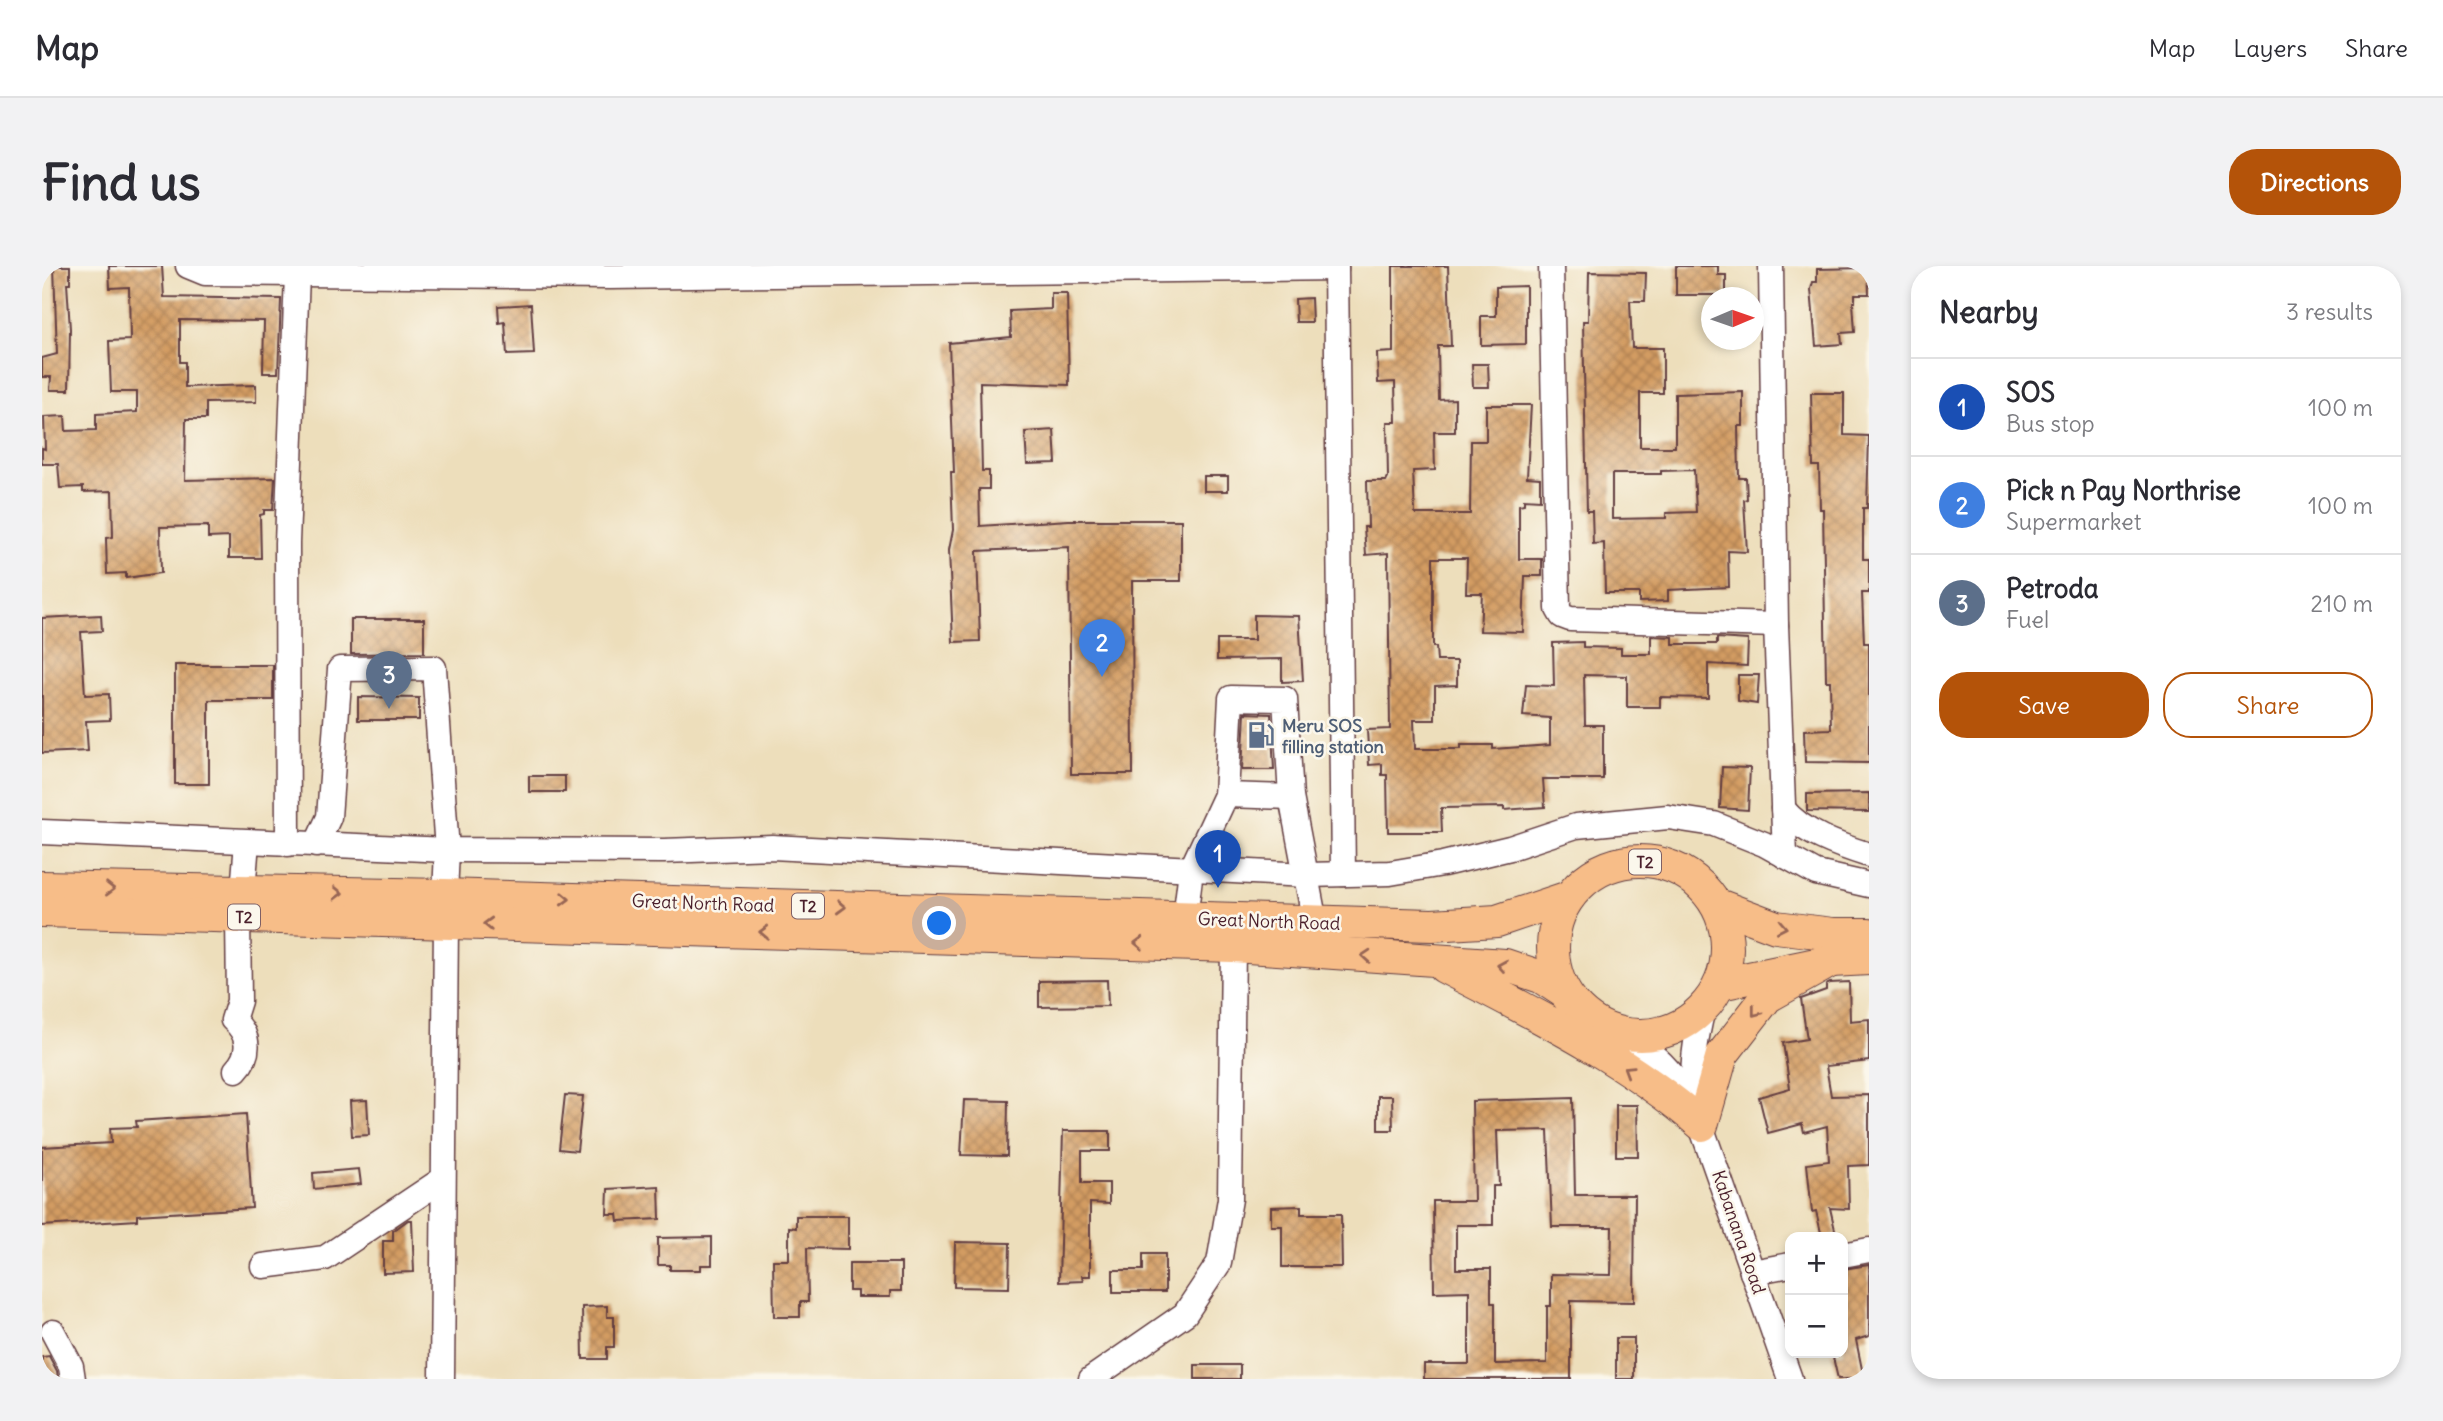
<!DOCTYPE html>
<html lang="en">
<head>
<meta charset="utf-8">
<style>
	body { margin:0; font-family:Delius,sans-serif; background:#f2f2f3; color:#2b2b33 }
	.controls { position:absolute; right:21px; bottom:21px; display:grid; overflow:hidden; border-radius:14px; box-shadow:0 4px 10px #0003 }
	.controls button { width:63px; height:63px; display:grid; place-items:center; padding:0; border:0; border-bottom:2px solid #e1e1e2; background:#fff; color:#2b2b33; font:35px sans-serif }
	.compass { position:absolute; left:1659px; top:21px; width:63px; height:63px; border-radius:50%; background:#fff; box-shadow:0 4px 10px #0003; rotate:88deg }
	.you { position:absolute; left:898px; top:658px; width:24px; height:24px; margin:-18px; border:5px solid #fff; border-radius:50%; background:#1a73e8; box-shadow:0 0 0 10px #1a73e833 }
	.badge { display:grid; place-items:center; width:46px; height:46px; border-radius:50%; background:#b45309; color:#fff; font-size:23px; font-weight:700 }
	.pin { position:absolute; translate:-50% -58px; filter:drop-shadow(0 2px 4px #0008) }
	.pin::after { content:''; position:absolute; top:37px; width:24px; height:21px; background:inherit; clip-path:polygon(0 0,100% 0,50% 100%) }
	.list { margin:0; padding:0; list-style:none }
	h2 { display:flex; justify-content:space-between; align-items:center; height:91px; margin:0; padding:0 28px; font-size:30px }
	h2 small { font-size:23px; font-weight:400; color:#7c7c81 }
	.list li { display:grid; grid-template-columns:46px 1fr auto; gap:21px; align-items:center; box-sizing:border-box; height:98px; padding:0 28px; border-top:2px solid #e1e1e2 }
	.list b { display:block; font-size:26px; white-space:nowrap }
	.list p { margin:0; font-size:23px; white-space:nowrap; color:#7c7c81 }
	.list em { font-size:23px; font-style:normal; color:#7c7c81 }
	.actions { display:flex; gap:14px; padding:21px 28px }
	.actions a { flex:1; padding:16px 0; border:2px solid #b45309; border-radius:28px; text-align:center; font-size:24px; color:#b45309 }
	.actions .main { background:#b45309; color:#fff }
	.map { position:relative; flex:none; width:1827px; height:1113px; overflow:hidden; border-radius:28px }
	header { display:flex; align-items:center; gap:42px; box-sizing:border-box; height:98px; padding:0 35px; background:#fff; border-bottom:2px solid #e1e1e2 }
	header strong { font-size:33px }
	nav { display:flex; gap:38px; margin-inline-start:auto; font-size:24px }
	.intro { display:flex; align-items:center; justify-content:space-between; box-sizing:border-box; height:168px; padding:0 42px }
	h1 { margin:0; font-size:49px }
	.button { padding:18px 32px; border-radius:28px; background:#b45309; color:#fff; font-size:24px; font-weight:700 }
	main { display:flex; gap:42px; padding:0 42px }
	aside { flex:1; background:#fff; border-radius:28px; box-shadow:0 4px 10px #0003 }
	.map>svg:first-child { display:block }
</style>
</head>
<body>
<header>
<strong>Map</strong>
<nav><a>Map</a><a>Layers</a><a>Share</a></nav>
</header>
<div class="intro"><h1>Find us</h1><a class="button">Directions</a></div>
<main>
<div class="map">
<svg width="1827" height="1113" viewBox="0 0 1827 1113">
	<defs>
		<pattern id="building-cross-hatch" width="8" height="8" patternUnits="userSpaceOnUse" patternTransform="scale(1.75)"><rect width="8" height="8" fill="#d39c62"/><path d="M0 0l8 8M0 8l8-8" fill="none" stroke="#ad7f51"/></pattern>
	</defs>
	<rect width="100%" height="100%" fill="#fbf7ec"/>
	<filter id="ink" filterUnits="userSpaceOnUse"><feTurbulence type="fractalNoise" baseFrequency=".0143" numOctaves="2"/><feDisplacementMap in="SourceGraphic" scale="14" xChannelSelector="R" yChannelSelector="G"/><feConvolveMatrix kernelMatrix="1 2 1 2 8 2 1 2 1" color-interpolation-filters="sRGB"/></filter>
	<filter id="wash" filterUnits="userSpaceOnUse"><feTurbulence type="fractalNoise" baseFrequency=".00686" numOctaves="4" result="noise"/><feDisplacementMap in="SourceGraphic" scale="28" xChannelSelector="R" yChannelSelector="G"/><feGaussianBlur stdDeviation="1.57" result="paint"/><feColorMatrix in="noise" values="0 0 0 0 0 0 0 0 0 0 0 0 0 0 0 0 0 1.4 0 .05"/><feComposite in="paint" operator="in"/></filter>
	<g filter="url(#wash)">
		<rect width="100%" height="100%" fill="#eddebb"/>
		<g id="blocks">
			<g fill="url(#building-cross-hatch)" fill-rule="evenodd">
				<polygon points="12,0 28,0 28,17 25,17 28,63 27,124 8,124 9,111 0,111 0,92 15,88"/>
				<polygon points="67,0 120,0 122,31 239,33 236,107 221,107 222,55 138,54 138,96 143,96 143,121 214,119 214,136 164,137 164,153 144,153 143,214 233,212 231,244 222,244 222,248 218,249 219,292 187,292 187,271 166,272 166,260 118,261 119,307 84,312 84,307 65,308 64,272 71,271 70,225 41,226 41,221 18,222 16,198 0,198 0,182 3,183 2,151 23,150 24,165 54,164 54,148 95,146 95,126 69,126 67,75 88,74 87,21 68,22"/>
				<polygon points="1351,0 1406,0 1409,80 1396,80 1397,134 1413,133 1413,166 1392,166 1393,204 1371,205 1373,248 1428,248 1429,175 1444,175 1444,139 1489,139 1485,211 1498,212 1498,234 1482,233 1482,238 1477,239 1477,293 1500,293 1500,310 1483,310 1481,366 1438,365 1440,327 1424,327 1425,292 1391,292 1391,381 1394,381 1395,395 1415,395 1415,419 1393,420 1393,454 1372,454 1373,483 1419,483 1419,479 1451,479 1451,483 1508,479 1508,452 1481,450 1484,419 1512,420 1511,377 1541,376 1541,381 1579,382 1579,388 1609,388 1609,370 1631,371 1631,378 1675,378 1675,372 1706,374 1705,400 1666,398 1666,432 1618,431 1618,441 1585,441 1585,410 1542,409 1543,459 1561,459 1561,513 1501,513 1503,541 1462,544 1462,541 1399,542 1400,566 1346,566 1345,509 1340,509 1340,498 1327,499 1325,464 1348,463 1346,287 1324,289 1322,261 1326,261 1325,215 1344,215 1346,211 1345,156 1354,156 1353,116 1336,117 1335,87 1351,86"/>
				<polygon points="1634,0 1676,0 1676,9 1684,9 1684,29 1634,29"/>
				<polygon points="1826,2 1827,28 1813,28 1813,36 1811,36 1813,66 1799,67 1800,78 1774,80 1769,23 1771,16 1775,16 1775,3"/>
				<path d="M1547,6L1604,7L1603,35H1588L1590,82H1621V127H1598V181H1633V128L1701,126V160H1696L1697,212H1704L1705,233L1702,234L1705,286L1686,285L1687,321L1626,324V335L1597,336V327H1563L1562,277L1551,278L1550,245H1545L1541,55H1546ZM1652,204L1654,246L1624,247V252L1570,253V208H1619V205Z"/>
				<polygon points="1484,20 1484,78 1439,79 1439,50 1454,50 1454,21"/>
				<polygon points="1009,27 1025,27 1027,119 938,116 940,205 947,205 947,223 937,223 938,260 1027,254 1139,254 1139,315 1090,315 1091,508 1029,508 1027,281 935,285 938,375 911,376 907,284 911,264 909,206 912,206 907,77 969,71 968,45 1009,43"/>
				<polygon points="1269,32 1270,56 1254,56 1253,33"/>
				<polygon points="489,38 492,88 465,89 463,56 457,57 456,40"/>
				<polygon points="1430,98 1446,98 1447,121 1431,121"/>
				<polygon points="1769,127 1802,127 1802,169 1827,170 1825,242 1821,242 1821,293 1827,293 1827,327 1820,327 1822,377 1827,377 1827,497 1763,496 1762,464 1789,463 1788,415 1784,415 1781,243 1778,243 1777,200 1771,200"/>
				<polygon points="1012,164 1014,197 985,198 983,166"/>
				<rect x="1162" y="210" width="24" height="15"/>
				<polygon points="59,349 60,365 39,366 43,429 67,428 68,454 44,455 46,485 0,487 0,352"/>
				<polygon points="1212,349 1257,350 1261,415 1240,416 1240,393 1175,394 1175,374 1212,374"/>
				<polygon points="309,353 382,353 382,387 309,388"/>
				<polygon points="133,399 231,399 231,434 167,434 167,518 133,518"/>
				<polygon points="1696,409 1717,409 1715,438 1696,435"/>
				<polygon points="316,431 377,432 377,454 316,454"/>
				<polygon points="1203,447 1229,448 1232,504 1200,504"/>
				<polygon points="1680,501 1708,502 1706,544 1678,542"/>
				<rect x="487" y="510" width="36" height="16"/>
				<polygon points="1827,527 1827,546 1765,545 1765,528"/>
				<polygon points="1065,714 1066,740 997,741 997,715"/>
				<polygon points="1807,716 1808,755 1827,753 1827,795 1784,800 1789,830 1827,829 1827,899 1806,900 1807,943 1788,942 1794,968 1780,971 1774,945 1770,946 1765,898 1787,895 1785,860 1762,866 1760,858 1726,867 1717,831 1748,822 1741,777 1765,773 1759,733 1784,724 1784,719 1788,717"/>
				<polygon points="523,829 541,830 535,885 517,883"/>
				<polygon points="1336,830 1350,830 1351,864 1336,864"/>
				<path d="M1531,832L1533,929H1593L1592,1036L1529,1035V1113H1382V1098H1427V1025L1392,1026L1391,935H1432L1430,835ZM1506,864L1510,961H1570L1569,1009L1509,1008V1040H1505V1097L1453,1098V1037H1449V1003H1414V959H1451V920H1457L1455,865Z"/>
				<polygon points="325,834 327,869 310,870 308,835"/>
				<polygon points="922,834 966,835 965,890 919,889"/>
				<polygon points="1574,839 1595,839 1596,890 1574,890"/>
				<polygon points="204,848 210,942 95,949 95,954 0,960 0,881 69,877 68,862 95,861 94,855"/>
				<polygon points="1021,865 1068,865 1068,885 1040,885 1040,917 1067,917 1067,938 1048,937 1048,1010 1040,1010 1041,1015 1017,1016"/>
				<polygon points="317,903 319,918 272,923 271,907"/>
				<polygon points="617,920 618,953 576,955 575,948 565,948 566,923"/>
				<polygon points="1259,940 1259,948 1299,948 1300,1001 1240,1001 1240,960 1229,960 1229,941"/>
				<polygon points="754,950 806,950 806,983 765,982 766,1036 758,1036 758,1051 732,1051 731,994 747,994 747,961 754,962"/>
				<polygon points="366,954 370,954 372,1006 341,1007 341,975 351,975 351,965"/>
				<polygon points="670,971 670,999 659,999 659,1004 628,1004 628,999 616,999 616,972"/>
				<polygon points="913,976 968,977 967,1022 912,1021"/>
				<polygon points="1101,988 1123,988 1123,1026 1071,1026 1071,1004 1101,1004"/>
				<polygon points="807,997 859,997 859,1025 848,1025 848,1031 815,1031 815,1025 807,1025"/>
				<polygon points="1827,999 1827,1070 1814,1074 1822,1113 1796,1113 1790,1087 1801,1087 1801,1003"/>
				<polygon points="565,1040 565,1051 572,1051 572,1081 565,1081 565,1093 541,1093 540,1041"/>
				<rect x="1574" y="1072" width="18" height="41"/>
				<polygon points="7,1090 15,1105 16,1113 0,1113 0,1091"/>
				<rect x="1153" y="1099" width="45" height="14"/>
			</g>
		</g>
	</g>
	<g filter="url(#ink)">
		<use href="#blocks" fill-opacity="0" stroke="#623c41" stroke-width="2"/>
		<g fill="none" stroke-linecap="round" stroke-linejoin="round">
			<defs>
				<g id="minor">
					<polyline points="146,0 163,7 568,11 1294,2"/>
					<polyline points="1294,0 1301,608"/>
					<polyline points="1509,0 1516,343 1520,350 1528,353 1734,359"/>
					<polyline points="1729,0 1734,359 1743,590"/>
					<polyline points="1184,529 1249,531"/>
					<path d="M1741,543C1760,567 1798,580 1827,589"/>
					<polyline points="0,566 405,584 622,585 730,581 1265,609 1348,607 1401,598 1468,582 1534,560 1626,551 1672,558 1722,578 1774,607 1827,619"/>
					<polyline points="246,578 245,277 255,8"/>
					<polyline points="274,579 287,551 298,403 392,402 405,584 403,629"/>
					<polyline points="201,625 205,576"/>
					<polyline points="1143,652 1149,604 1184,529 1189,432 1243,433 1249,531 1273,657"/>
					<path d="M1577,765C1611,785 1632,806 1652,840L1748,1113"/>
					<path d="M194,804C209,788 208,769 191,754L197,735L196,651"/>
					<path d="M1652,836C1649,803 1653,775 1661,743"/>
					<polyline points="1801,989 1827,984"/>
					<polyline points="221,1000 283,992 401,913"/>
					<polyline points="1710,1006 1748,999"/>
					<polyline points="11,1066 29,1100 31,1113"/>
					<polyline points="400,1113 404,656"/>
					<polyline points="1049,1113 1143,1048 1177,997 1188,933 1191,680"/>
				</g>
				<g id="major">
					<circle cx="1598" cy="682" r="87"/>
					<polyline points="0,621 403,629 1390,659 1455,655 1527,631"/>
					<polyline points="1676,639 1734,661 1791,668 1827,668"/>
					<polyline points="0,645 1191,680 1463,699 1499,711 1522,726"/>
					<path d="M1402,701C1491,747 1585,793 1660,859L1680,789L1725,731L1789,695"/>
					<polyline points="1678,718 1789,695 1827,693"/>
				</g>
			</defs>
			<use href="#minor" stroke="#623c41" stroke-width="27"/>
			<use href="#major" stroke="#623c41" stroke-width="34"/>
			<use href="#minor" stroke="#fff" stroke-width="24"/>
			<use href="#major" stroke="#f7bd88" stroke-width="32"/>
		</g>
		<defs><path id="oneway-chevron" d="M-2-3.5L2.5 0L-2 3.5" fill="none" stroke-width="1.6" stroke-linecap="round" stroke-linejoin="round" transform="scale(1.75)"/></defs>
		<g stroke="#986655">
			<use href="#oneway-chevron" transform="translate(68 623) rotate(1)"/>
			<use href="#oneway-chevron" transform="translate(296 627) rotate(1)"/>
			<use href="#oneway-chevron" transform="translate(523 633) rotate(2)"/>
			<use href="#oneway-chevron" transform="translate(799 641) rotate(2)"/>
			<use href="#oneway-chevron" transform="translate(446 658) rotate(-178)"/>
			<use href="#oneway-chevron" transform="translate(1740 661) rotate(11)"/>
			<use href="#oneway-chevron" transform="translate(722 666) rotate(-178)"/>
			<use href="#oneway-chevron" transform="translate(1097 677) rotate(-178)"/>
			<use href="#oneway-chevron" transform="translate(1324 690) rotate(-176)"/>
			<use href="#oneway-chevron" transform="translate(1460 700) rotate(-171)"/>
			<use href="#oneway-chevron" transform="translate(1714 746) rotate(128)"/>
			<use href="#oneway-chevron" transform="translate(1586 804) rotate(-148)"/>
		</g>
	</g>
	<defs>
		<symbol id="fuel-bare" viewBox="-9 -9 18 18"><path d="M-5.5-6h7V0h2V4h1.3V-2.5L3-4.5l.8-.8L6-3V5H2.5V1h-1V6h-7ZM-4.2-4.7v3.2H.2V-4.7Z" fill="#5c6f8a" stroke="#fbf7ec" stroke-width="2.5" paint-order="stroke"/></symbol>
	</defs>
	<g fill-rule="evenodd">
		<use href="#fuel-bare" x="1200" y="450" width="38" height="38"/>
	</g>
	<g text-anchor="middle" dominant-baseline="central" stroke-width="5" stroke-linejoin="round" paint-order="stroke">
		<g fill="#fbf7ec" stroke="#7f6065" stroke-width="2">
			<rect x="1587" y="583.5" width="32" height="25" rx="5"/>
			<rect x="750" y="627.5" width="32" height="25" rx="5"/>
			<rect x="186" y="638.5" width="32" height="25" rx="5"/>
		</g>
		<g font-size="16" font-weight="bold" fill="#4a1f2b">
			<text x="1603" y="596">T2</text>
			<text x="766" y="640">T2</text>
			<text x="202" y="651">T2</text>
		</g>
		<g font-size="18" font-weight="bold" fill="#4e5e75" stroke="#fbf7ec" text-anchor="start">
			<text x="1240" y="459">Meru SOS<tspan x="1240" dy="21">filling station</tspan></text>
		</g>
		<g font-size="18" fill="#4a1f2b" stroke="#fbf7ec">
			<text transform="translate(661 637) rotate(2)">Great North Road</text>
			<text transform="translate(1227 655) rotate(2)">Great North Road</text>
			<text transform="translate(1697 966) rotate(71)">Kabanana Road</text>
		</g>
	</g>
</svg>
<div class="controls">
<button>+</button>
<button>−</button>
</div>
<svg class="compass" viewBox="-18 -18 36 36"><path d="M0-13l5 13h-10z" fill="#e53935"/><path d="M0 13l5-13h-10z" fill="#7c7c81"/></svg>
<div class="you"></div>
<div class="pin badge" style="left:1176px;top:622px;background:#1a4fb4">1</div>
<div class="pin badge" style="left:1060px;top:411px;background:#3f7fe0">2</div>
<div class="pin badge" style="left:347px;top:443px;background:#5c6f8a">3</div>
</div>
<aside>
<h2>Nearby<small>3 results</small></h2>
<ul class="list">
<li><span class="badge" style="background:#1a4fb4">1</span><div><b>SOS</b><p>Bus stop</p></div><em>100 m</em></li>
<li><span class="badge" style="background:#3f7fe0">2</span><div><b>Pick n Pay Northrise</b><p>Supermarket</p></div><em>100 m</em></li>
<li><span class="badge" style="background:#5c6f8a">3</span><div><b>Petroda</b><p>Fuel</p></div><em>210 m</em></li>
</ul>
<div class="actions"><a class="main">Save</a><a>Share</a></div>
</aside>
</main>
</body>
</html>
